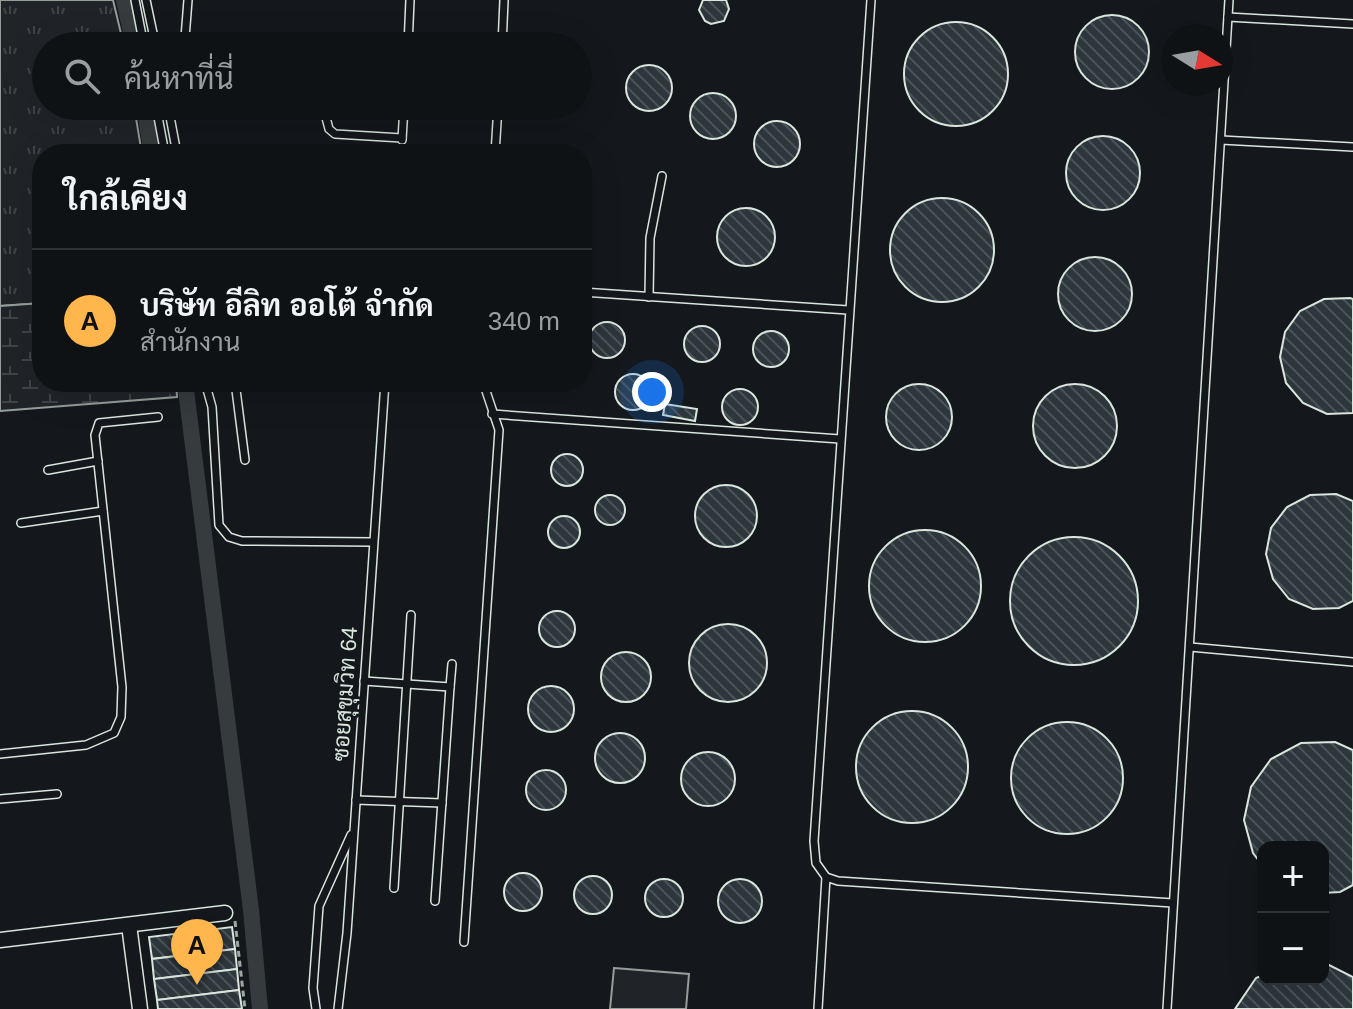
<!DOCTYPE html>
<html lang="th">
<head>
<meta charset="utf-8">
<style>
	body { margin:0; font-family:Arial,Sarabun,sans-serif; background:#181b1e; color:#f1f3f6 }
	.controls { position:absolute; right:24px; bottom:24px; display:grid; overflow:hidden; border-radius:16px; box-shadow:0 8px 32px #0002 }
	.controls button { width:72px; height:72px; display:grid; place-items:center; padding:0; border:0; border-bottom:2px solid #2f3234; background:#0f1215; color:#f1f3f6; font:40px sans-serif }
	.compass { position:absolute; left:1161px; top:24px; width:72px; height:72px; border-radius:50%; background:#0f1215; box-shadow:0 8px 32px #0002; rotate:101deg }
	.you { position:absolute; left:652px; top:392px; width:28px; height:28px; margin:-20px; border:6px solid #fff; border-radius:50%; background:#1a73e8; box-shadow:0 0 0 12px #1a73e833 }
	.badge { display:grid; place-items:center; width:52px; height:52px; border-radius:50%; background:#ffb74d; color:#111; font-size:26px; font-weight:700 }
	.pin { position:absolute; translate:-50% -66px; filter:drop-shadow(0 2px 4px #0008) }
	.pin::after { content:''; position:absolute; top:42px; width:28px; height:24px; background:inherit; clip-path:polygon(0 0,100% 0,50% 100%) }
	.list { margin:0; padding:0; list-style:none }
	h2 { display:flex; justify-content:space-between; align-items:center; height:104px; margin:0; padding:0 32px; font-size:34px }
	h2 small { font-size:26px; font-weight:400; color:#9b9ea0 }
	.list li { display:grid; grid-template-columns:52px 1fr auto; gap:24px; align-items:center; box-sizing:border-box; height:144px; padding:0 32px; border-top:2px solid #2f3234 }
	.list b { display:block; font-size:30px; white-space:nowrap }
	.list p { margin:0; font-size:26px; white-space:nowrap; color:#9b9ea0 }
	.list em { font-size:26px; font-style:normal; color:#9b9ea0 }
	.icon { flex:none; width:44px; height:44px; fill:none; stroke:currentColor; stroke-width:2; stroke-linecap:round; stroke-linejoin:round }
	.map { position:relative; flex:none; width:1353px; height:1009px; overflow:hidden }
	.search { position:absolute; background:#0f1215; box-shadow:0 8px 32px #0002; left:32px; top:32px; width:560px; height:88px; display:flex; align-items:center; gap:20px; box-sizing:border-box; padding:0 28px; border-radius:44px; color:#9b9ea0; font-size:30px }
	.panel { position:absolute; background:#0f1215; box-shadow:0 8px 32px #0002; left:32px; top:144px; width:560px; height:248px; border-radius:32px }
	.map>svg:first-child { display:block }
</style>
</head>
<body>
<div class="map">
<svg width="1353" height="1009" viewBox="0 0 1353 1009">
	<defs>
		<pattern id="grass-tufts" width="24" height="20" patternUnits="userSpaceOnUse" patternTransform="scale(2)"><rect width="24" height="20" fill="#202428"/><path d="M3 7l-1-3M5 7V3M7 7l1-3M15 17l-1-3M17 17v-4M19 17l1-3" fill="none" stroke="#404447"/></pattern>
		<pattern id="wetland-marsh" width="20" height="14" patternUnits="userSpaceOnUse" patternTransform="scale(2)"><rect width="20" height="14" fill="#202428"/><path d="M1 5h8M5 5V1M11 12h8M15 12V8" fill="none" stroke="#404447"/></pattern>
		<pattern id="building-back-hatch" width="6" height="6" patternUnits="userSpaceOnUse" patternTransform="scale(2)"><rect width="6" height="6" fill="#2c363c"/><path d="M-1 5l2 2M0 0l6 6M5-1l2 2" fill="none" stroke="#4a5358"/></pattern>
	</defs>
	<rect width="100%" height="100%" fill="#14181c"/>
	<polygon fill="url(#grass-tufts)" stroke="#939e99" stroke-width="2" points="0,0 113,0 124,46 46,46 46,106 134,106 142,154 42,154 42,303 0,306"/>
	<polygon fill="url(#wetland-marsh)" stroke="#939e99" stroke-width="2" points="42,303 42,382 176,382 177,397 0,411 0,306"/>
	<polygon fill="#202428" stroke="#939e99" stroke-width="2" points="614,968 689,974 686,1009 610,1009"/>
	<g fill="none" stroke-linecap="round" stroke-linejoin="round">
		<g stroke="#363b3e" stroke-width="16">
			<polyline points="124,0 134,46"/>
			<polyline points="144,106 152,154"/>
			<polyline points="185,382 251,910 260,1009"/>
		</g>
	</g>
	<g fill="url(#building-back-hatch)" stroke="#d8e6dc" stroke-width="2">
		<polygon points="703,0 726,0 729,9 724,21 711,24 705,21 699,10"/>
		<circle cx="1112" cy="52" r="37"/>
		<circle cx="956" cy="74" r="52"/>
		<circle cx="649" cy="88" r="23"/>
		<circle cx="713" cy="116" r="23"/>
		<circle cx="777" cy="144" r="23"/>
		<circle cx="1103" cy="173" r="37"/>
		<circle cx="942" cy="250" r="52"/>
		<circle cx="746" cy="237" r="29"/>
		<circle cx="1095" cy="294" r="37"/>
		<polygon points="1350,298 1353,299 1353,413 1327,414 1303,403 1286,383 1280,357 1285,332 1300,311 1324,299"/>
		<circle cx="607" cy="340" r="18"/>
		<circle cx="702" cy="344" r="18"/>
		<circle cx="771" cy="349" r="18"/>
		<circle cx="633" cy="392" r="18"/>
		<circle cx="1075" cy="426" r="42"/>
		<circle cx="919" cy="417" r="33"/>
		<circle cx="740" cy="407" r="18"/>
		<polygon points="665,404 697,409 695,421 663,415"/>
		<circle cx="567" cy="470" r="16"/>
		<circle cx="726" cy="516" r="31"/>
		<polygon points="1336,494 1353,501 1353,601 1339,608 1313,609 1289,599 1273,579 1266,554 1271,528 1287,507 1310,495"/>
		<circle cx="610" cy="510" r="15"/>
		<circle cx="564" cy="532" r="16"/>
		<circle cx="925" cy="586" r="56"/>
		<circle cx="1074" cy="601" r="64"/>
		<circle cx="557" cy="629" r="18"/>
		<circle cx="728" cy="663" r="39"/>
		<circle cx="626" cy="677" r="25"/>
		<circle cx="551" cy="709" r="23"/>
		<circle cx="912" cy="767" r="56"/>
		<circle cx="1067" cy="778" r="56"/>
		<circle cx="620" cy="758" r="25"/>
		<polygon points="1335,742 1353,750 1353,885 1340,892 1323,893 1323,847 1263,847 1263,866 1253,853 1244,820 1251,787 1271,759 1301,743"/>
		<circle cx="708" cy="779" r="27"/>
		<circle cx="546" cy="790" r="20"/>
		<circle cx="523" cy="892" r="19"/>
		<circle cx="593" cy="895" r="19"/>
		<circle cx="740" cy="901" r="22"/>
		<circle cx="664" cy="898" r="19"/>
		<polygon points="232,927 235,949 152,959 149,937"/>
		<polygon points="235,949 237,969 154,979 152,959"/>
		<polygon points="1323,962 1353,977 1353,1009 1235,1009 1256,978 1263,975 1263,979 1323,979"/>
		<polygon points="237,969 239,990 157,1000 154,979"/>
		<polygon points="239,990 242,1009 158,1009 157,1000"/>
	</g>
	<g fill="none" stroke-linecap="round" stroke-linejoin="round">
		<defs>
			<g id="lane">
				<polyline points="135,0 144,46"/>
				<polyline points="146,0 154,38 219,40"/>
				<polyline points="1228,17 1353,24"/>
				<polyline points="185,38 188,0"/>
				<polyline points="239,41 264,46"/>
				<polyline points="408,46 410,0"/>
				<polyline points="502,46 504,0"/>
				<polyline points="156,106 165,154"/>
				<polyline points="168,106 177,154"/>
				<polyline points="323,106 329,129 335,134 402,138"/>
				<polyline points="402,140 404,106"/>
				<polyline points="1221,140 1353,147"/>
				<polyline points="495,154 498,106"/>
				<polyline points="582,292 848,310"/>
				<polyline points="649,297 650,238 662,176"/>
				<polyline points="205,382 212,407 219,525 229,537 242,541 373,542"/>
				<polyline points="235,382 245,460"/>
				<polyline points="492,414 840,439"/>
				<polyline points="48,470 98,461"/>
				<polyline points="21,523 103,511"/>
				<polyline points="1190,647 1353,662"/>
				<polyline points="364,681 450,687 452,664"/>
				<polyline points="0,754 86,745 114,733 121,717 122,687 95,435 99,423 158,417"/>
				<polyline points="0,799 57,794"/>
				<polyline points="356,800 442,803"/>
				<polyline points="826,877 838,881 1173,903"/>
				<polyline points="394,888 411,615"/>
				<polyline points="435,901 450,687"/>
				<polyline points="464,942 499,430 483,382"/>
				<polyline points="316,1009 313,988 319,906 351,835"/>
				<polyline points="338,1009 347,933 385,382"/>
				<polyline points="818,1009 826,877 816,863 814,841 871,0"/>
				<polyline points="1167,1009 1229,0"/>
			</g>
			<g id="street">
				<polyline points="129,925 140,1009"/>
				<polyline points="0,940 225,913"/>
			</g>
		</defs>
		<use href="#lane" stroke="#d8e6dc" stroke-width="10"/>
		<use href="#street" stroke="#d8e6dc" stroke-width="17"/>
		<polyline stroke="#9da8a2" stroke-width="3" stroke-dasharray="6 4" stroke-linecap="butt" points="235,921 245,1009"/>
		<use href="#lane" stroke="#14181c" stroke-width="7"/>
		<use href="#street" stroke="#14181c" stroke-width="14"/>
	</g>
	<g text-anchor="middle" dominant-baseline="central" stroke-width="6" stroke-linejoin="round" paint-order="stroke">
		<g font-size="22" fill="#d8e6dc" stroke="#14181c">
			<text transform="translate(345 694) rotate(-86)">ซอยสุขุมวิท 64</text>
		</g>
	</g>
</svg>
<div class="controls">
<button>+</button>
<button>−</button>
</div>
<svg class="compass" viewBox="-18 -18 36 36"><path d="M0-13l5 13h-10z" fill="#e53935"/><path d="M0 13l5-13h-10z" fill="#9b9ea0"/></svg>
<div class="you"></div>
<div class="pin badge" style="left:197px;top:985px">A</div>
<div class="search"><svg class="icon" aria-label="search" viewBox="0 0 24 24"><circle cx="10" cy="10" r="6"/><path d="M15 15l6 6"/></svg>ค้นหาที่นี่</div>
<section class="panel">
<h2>ใกล้เคียง<small></small></h2>
<ul class="list">
<li><span class="badge">A</span><div><b>บริษัท อีลิท ออโต้ จำกัด</b><p>สำนักงาน</p></div><em>340 m</em></li>
</ul>
</section>
</div>
</body>
</html>
